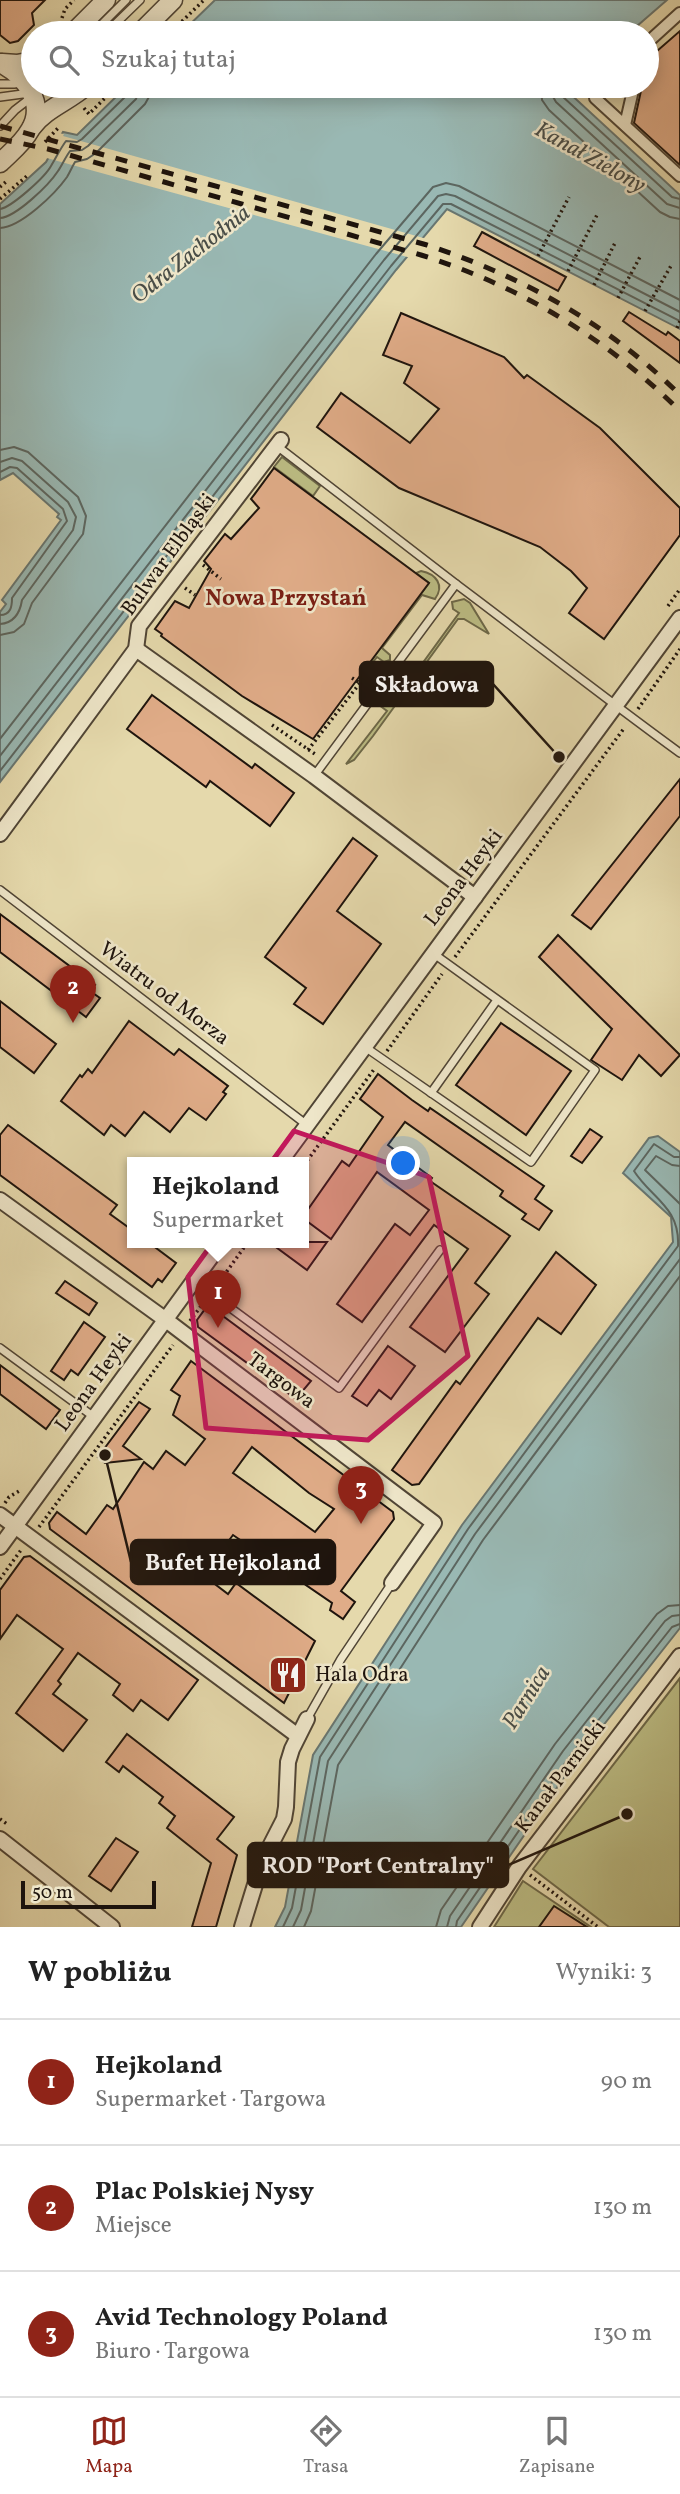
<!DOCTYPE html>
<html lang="pl">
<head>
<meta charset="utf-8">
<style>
	body { margin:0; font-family:Vollkorn,serif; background:#f2f2f2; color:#222 }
	.scale { position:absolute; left:21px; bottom:18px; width:135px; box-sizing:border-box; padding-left:7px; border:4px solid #1e140d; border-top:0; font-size:19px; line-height:24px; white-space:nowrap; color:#1e140d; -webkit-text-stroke:5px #eee6c9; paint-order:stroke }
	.you { position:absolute; left:404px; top:1164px; width:24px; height:24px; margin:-18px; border:5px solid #fff; border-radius:50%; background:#1a73e8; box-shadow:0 0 0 10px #1a73e833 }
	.badge { display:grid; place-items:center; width:46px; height:46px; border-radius:50%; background:#8f2418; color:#fff; font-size:23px; font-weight:700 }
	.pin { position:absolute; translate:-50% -58px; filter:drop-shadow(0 2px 4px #0008) }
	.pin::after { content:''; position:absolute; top:37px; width:24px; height:21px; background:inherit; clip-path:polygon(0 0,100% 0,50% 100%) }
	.popup { position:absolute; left:127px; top:1157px; width:182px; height:91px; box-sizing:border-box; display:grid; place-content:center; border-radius:0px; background:#fff; filter:drop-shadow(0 2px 5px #0005); font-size:23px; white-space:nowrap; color:#767676 }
	.popup b { font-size:26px; color:#222 }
	.popup::after { content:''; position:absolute; left:50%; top:100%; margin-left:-14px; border:14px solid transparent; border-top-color:#fff }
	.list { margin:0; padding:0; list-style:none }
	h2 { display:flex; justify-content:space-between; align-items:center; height:91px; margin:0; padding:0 28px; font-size:30px }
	h2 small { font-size:23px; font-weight:400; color:#767676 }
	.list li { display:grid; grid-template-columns:46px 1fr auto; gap:21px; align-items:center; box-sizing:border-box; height:126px; padding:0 28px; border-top:2px solid #e0e0e0 }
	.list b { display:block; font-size:26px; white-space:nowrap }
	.list p { margin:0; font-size:23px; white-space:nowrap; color:#767676 }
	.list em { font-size:23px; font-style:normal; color:#767676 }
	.icon { flex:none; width:38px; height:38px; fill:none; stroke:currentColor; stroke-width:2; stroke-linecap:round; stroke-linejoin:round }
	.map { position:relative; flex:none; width:680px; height:1927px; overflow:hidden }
	.search { position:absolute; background:#fff; box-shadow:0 4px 18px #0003; left:21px; right:21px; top:21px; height:77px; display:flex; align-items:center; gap:18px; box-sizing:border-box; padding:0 24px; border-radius:38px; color:#767676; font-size:26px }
	.sheet { height:469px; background:#fff }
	nav { display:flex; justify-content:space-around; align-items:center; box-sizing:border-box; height:98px; border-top:2px solid #e0e0e0; background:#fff; font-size:19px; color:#767676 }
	nav a { display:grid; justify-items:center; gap:4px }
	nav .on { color:#8f2418 }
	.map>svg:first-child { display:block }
</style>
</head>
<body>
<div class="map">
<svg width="680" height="1927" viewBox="0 0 680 1927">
	<rect width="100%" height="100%" fill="#e5d9ac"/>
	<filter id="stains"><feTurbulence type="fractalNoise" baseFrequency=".00286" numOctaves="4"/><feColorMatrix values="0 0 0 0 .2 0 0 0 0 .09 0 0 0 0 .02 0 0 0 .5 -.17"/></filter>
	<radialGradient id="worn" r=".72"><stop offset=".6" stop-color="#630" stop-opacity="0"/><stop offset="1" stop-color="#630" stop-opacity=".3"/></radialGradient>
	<g fill="#bcbd84" stroke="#6d6848" stroke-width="2">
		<polygon points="282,457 320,486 313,496 274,467"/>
		<path d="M421,571C436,574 445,585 435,599L422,595L382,648L390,655V660L384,662L377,657L372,663L370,662L429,583L416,573Z"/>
		<polygon points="464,599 470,603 489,634 464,619 458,619 373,736 354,760 346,764 387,711 379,705 378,701 406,662 411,662 419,668 459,613 453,609 452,602"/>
		<polygon points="680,1678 680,1927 609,1927 533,1869"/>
		<polygon points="523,1881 591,1927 494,1927"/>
	</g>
	<g fill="#99b8b3" stroke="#687671" stroke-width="2">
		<polygon points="215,0 667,0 629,33 181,33"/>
		<polygon points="127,86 570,86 566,90 680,195 680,329 447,209 396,270 0,782 0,612 6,604 2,600 61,520 57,517 59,514 13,473 0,480 0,204 46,162 63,132 77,135"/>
		<polygon points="658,1136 680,1152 680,1628 576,1760 461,1927 275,1927 285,1907 313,1755 462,1525 673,1242 671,1217 623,1173 649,1138"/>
	</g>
	<polygon fill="#e5d9ac" points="58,133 64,134 63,136 427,239 411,258 43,157"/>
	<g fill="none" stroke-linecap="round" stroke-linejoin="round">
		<g stroke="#5c6660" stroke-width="2">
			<polyline points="541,86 542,100 549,110 660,212 670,217 680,219"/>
			<polyline points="551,86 552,95 556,102 667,204 680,208"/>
			<polyline points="560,86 560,91 562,96 672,197 680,199"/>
			<path d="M0,209C12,207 45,177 51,166C56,158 60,149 66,141L77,142L82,139L129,93L132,86"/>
			<path d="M0,218C16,217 49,185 58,171C62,165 65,158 70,151L82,150L88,146L136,99L140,86"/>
			<path d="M0,228C21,227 55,194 67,177C70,172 72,167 75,162L87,159L96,153L145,104L150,95L151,86"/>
			<polyline points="0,450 14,447 28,452 78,497 86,516 83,534 32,603 24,624 14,632 0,635"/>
			<path d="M0,462L12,458L22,461L68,502L76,517L73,530L22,600C20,613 14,623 0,624"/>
			<path d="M0,472L10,467L17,468L63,509L67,521L12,598C12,606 11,615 0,615"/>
			<polyline points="0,739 376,254 433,187 446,183 459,186 680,300"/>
			<polyline points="0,756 384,260 438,196 446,194 455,196 680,312"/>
			<polyline points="0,771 391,266 443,204 451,204 680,321"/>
			<polyline points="680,1166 672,1165 656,1156 645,1170 680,1204"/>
			<path d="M283,1927L292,1908L320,1757L468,1529L678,1246C680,1207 651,1198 634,1171L654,1144L674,1157H680"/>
			<polyline points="293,1927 301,1910 328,1761 475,1534 680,1259"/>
			<polyline points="304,1927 311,1911 338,1765 483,1540 680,1276"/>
			<polyline points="436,1927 441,1910 555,1744 657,1614 668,1606 680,1605"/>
			<polyline points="447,1927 450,1916 563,1751 665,1621 672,1616 680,1615"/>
			<polyline points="456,1927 457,1921 570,1756 672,1627 680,1624"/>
		</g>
	</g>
	<g fill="#e0ac88" stroke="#1e140d" stroke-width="2" fill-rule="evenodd">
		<polygon points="0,0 45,0 32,13 34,25 18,41 10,43 0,35"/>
		<polygon points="680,31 680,165 634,123 642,86 647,86 649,58"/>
		<polygon points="482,232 566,277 558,291 474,246"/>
		<polygon points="629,312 666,335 668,332 680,341 680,363 623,321"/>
		<polygon points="401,313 504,357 524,378 527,375 600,428 680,508 680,535 604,639 569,613 587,588 571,571 540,547 399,488 317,427 341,393 410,443 439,409 404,383 412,366 383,355"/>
		<polygon points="274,468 429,583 313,739 242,696 161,636 162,634 155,629 175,601 189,608 211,569 204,561 225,534 231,539 259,508 251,499"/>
		<polygon points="152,695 252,768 255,764 294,793 270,826 210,781 206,787 127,729"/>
		<polygon points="680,779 680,816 591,929 572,915"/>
		<polygon points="353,838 377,856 337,911 381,944 323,1024 294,1004 306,988 265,957"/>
		<polygon points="0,914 95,985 90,991 100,998 86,1017 0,952"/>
		<polygon points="558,935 680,1055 661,1076 639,1055 622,1080 591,1060 612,1029 539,957"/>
		<polygon points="0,1001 56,1044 34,1073 0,1047"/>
		<polygon points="129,1021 174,1055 179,1049 228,1086 223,1092 226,1094 206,1120 189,1108 170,1132 144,1112 125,1136 111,1125 104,1135 61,1101 80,1075 82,1077 88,1069 92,1073"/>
		<polygon points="501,1023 571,1071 526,1135 456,1085"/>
		<polygon points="378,1074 412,1100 428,1111 430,1108 544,1186 535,1199 552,1211 539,1230 522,1219 526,1214 500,1196 503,1191 405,1122 388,1145 432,1178 430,1181 510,1236 475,1283 489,1294 445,1352 410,1327 468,1249 434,1225 362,1322 337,1304 395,1224 410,1235 429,1210 377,1172 331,1239 304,1219 304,1215 342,1161 349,1166 383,1117 360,1099"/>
		<polygon points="8,1125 117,1205 110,1214 132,1230 132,1242 148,1242 176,1263 162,1282 158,1279 152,1287 0,1175 0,1135"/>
		<polygon points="590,1129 602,1137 582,1163 571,1156"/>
		<polygon points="269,1242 327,1242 307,1270"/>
		<polygon points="556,1252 596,1285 561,1334 538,1318 419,1484 412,1485 392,1470 456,1381 460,1384"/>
		<polygon points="65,1281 97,1303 89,1315 56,1293"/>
		<polygon points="208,1305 311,1381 296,1399 198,1327 197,1320"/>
		<polygon points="84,1322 105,1337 78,1375 71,1370 64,1380 51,1371"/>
		<polygon points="388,1346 415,1366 391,1399 379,1390 367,1406 352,1396"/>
		<path d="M191,1361L393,1512L394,1519L341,1591L355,1602L343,1619L330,1610L332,1603L233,1535L203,1575L228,1594L236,1583L315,1641L284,1703L50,1529L49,1523L57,1512L86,1534L107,1505L113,1509L144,1462L153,1469L166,1451L185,1465L205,1439L173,1415L180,1396L171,1390ZM252,1447L309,1493L334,1509L315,1532L233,1473Z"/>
		<polygon points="0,1365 60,1410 46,1429 0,1394"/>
		<polygon points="139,1402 150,1409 123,1446 141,1459 105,1463 98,1457"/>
		<polygon points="30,1556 198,1680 168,1720 141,1700 133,1711 113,1695 120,1684 78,1653 58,1681 61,1684 53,1694 87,1720 63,1751 16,1713 63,1649 17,1615 0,1639 0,1590 24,1557"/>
		<polygon points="127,1734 234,1817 217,1839 237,1855 216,1927 192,1927 211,1863 167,1828 175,1816 159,1803 163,1797 123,1766 119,1772 106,1762"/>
		<polygon points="116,1838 138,1852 111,1891 89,1876"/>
		<polygon points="554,1906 587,1927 539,1927"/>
	</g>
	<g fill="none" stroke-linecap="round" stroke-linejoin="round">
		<defs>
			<g id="service">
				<polyline points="93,33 126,0"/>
				<polyline points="106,33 140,0"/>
				<polyline points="0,84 14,84 33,80"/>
				<polyline points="0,97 30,93"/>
				<polyline points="0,126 15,110 46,86"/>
				<polyline points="277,446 456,584"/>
				<path d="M314,776L456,584C531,640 604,698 680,753"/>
				<polyline points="0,890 307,1125"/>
				<polyline points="365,1047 531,1162 595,1070 434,954"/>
				<polyline points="431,1093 497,1000"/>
				<polyline points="194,1281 339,1388 440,1250"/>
				<polyline points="0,1348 94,1417"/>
				<polyline points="307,1719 341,1659 392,1583"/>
			</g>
			<g id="pedestrian">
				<polyline points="647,43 680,13"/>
				<polyline points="598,86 595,93 595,98 680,176"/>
				<polyline points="625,125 634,86"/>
			</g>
			<g id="minor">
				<polyline points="136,649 314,776 475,897"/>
				<polyline points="0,834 136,649 139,626 281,440"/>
				<polyline points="280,1162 680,618"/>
				<polyline points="0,1200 166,1320 434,1523 392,1583"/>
				<polyline points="0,1515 298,1736"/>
				<polyline points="0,1547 222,1242"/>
				<polyline points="0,1839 112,1927"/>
				<polyline points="242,1927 262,1862 284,1819 286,1807 288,1762 292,1749 307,1719"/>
				<polyline points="480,1927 519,1867 680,1656"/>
			</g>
			<g id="tertiary">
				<polyline points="73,33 106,0"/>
				<polyline points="140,33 173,0"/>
				<path d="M0,63C24,75 47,103 30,130C23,143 10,153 0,163"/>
				<polyline points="2,63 17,64 33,61"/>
				<path d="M32,127C45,109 69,101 86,86"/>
			</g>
		</defs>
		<use href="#service" stroke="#504535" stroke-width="10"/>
		<use href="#pedestrian" stroke="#504535" stroke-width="14"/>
		<use href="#minor" stroke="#504535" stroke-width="18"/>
		<use href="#tertiary" stroke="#504535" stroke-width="21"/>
		<g stroke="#1e140d" stroke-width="3.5" stroke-dasharray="2 3.5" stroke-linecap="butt">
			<polyline points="62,18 65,9 74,0"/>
			<polyline points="170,33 204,0"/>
			<polyline points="84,108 89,114 117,86"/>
			<polyline points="45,142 59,127"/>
			<polyline points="0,187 8,180"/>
			<polyline points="0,199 28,175"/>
			<polyline points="538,256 569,197"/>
			<polyline points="568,271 598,213"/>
			<polyline points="594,285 616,241"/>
			<polyline points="618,298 641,255"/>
			<polyline points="645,311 672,264"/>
			<polyline points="677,328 680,321"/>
			<polyline points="203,565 221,579"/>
			<polyline points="185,588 195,595"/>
			<polyline points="668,606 680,589"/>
			<polyline points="352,678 360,683"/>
			<polyline points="638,709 680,649"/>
			<polyline points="272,725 315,754"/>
			<polyline points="308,750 360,683 366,688"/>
			<polyline points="455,957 625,727"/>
			<polyline points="387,1051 442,974"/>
			<polyline points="304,1165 375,1068"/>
			<polyline points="217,1285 248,1242"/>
			<polyline points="190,1321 204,1302"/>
			<polyline points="5,1503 9,1497 21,1490"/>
			<polyline points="39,1527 173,1345"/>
			<polyline points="0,1579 21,1550"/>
			<polyline points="0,1819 7,1824"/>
			<polyline points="530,1875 598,1927"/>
		</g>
		<use href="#service" stroke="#eee6c9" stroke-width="7"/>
		<use href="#pedestrian" stroke="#eee6c9" stroke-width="10"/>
		<use href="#minor" stroke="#eee6c9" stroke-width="14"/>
		<use href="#tertiary" stroke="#eee6c9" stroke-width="18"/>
		<g stroke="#1e140d" stroke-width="5" stroke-dasharray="12 12" stroke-linecap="butt">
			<path d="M0,126L427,245C521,276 609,324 680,395"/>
			<path d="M0,139L48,149L421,255C520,286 606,338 680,411"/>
		</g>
	</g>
	<path fill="#c2185b" fill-opacity="0.2" stroke="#c2185b" stroke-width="5" stroke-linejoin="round" d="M294,1131L429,1177L468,1356L368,1440L206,1428L188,1277Z"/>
	<defs>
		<symbol id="restaurant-square" viewBox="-11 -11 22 22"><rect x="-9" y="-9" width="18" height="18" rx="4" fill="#8f2418" stroke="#eee6c9"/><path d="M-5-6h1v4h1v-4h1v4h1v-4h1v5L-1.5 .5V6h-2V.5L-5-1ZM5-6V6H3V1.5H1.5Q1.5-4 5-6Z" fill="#fff"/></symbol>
	</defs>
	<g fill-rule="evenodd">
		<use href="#restaurant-square" x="266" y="1653" width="44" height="44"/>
	</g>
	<g text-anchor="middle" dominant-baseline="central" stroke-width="5" stroke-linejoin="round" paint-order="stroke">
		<g font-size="21" fill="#1e140d" stroke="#eee6c9">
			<text transform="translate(169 555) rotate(-54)">Bulwar Elbląski</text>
			<text transform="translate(464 878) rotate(-53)">Leona Heyki</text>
			<text transform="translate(164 994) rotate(37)">Wiatru od Morza</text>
			<text transform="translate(281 1381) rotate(37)">Targowa</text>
			<text transform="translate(94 1383) rotate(-54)">Leona Heyki</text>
			<text transform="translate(561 1777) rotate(-53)">Kanał Parnicki</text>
		</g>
		<g font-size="21" fill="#1e140d" stroke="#eee6c9" text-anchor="start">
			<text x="315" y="1675">Hala Odra</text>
		</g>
		<g font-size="23" font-style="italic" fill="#494d47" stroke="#eee6c9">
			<text transform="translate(590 158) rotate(29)">Kanał Zielony</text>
			<text transform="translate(191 255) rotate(-38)">Odra Zachodnia</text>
			<text transform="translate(527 1698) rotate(-58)">Parnica</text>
		</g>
		<g font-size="23" font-weight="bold" fill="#7a1f14" stroke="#eee6c9">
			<text x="286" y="599">Nowa Przystań</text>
		</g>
	</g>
	<path fill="none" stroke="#1e140d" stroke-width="2.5" d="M559 757L493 684M105 1455L131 1562M627 1814L508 1865"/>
	<g fill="#1e140d" stroke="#eee6c9" stroke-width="2.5">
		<circle cx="559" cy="757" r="7"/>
		<circle cx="105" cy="1455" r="7"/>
		<circle cx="627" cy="1814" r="7"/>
	</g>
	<g fill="#1e140d" stroke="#1e140d" stroke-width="2.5">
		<rect x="360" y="662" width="133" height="44" rx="7"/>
		<rect x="131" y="1540" width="204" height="44" rx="7"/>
		<rect x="248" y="1843" width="260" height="44" rx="7"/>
	</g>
	<g font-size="23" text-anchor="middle" font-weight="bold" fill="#fff">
		<text x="427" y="692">Składowa</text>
		<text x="233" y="1570">Bufet Hejkoland</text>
		<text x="378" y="1873">ROD "Port Centralny"</text>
	</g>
	<rect width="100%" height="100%" filter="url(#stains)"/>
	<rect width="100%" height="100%" fill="url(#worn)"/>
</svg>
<div class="scale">50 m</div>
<div class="you"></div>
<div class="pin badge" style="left:218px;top:1328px">1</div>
<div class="popup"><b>Hejkoland</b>Supermarket</div>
<div class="pin badge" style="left:73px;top:1023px">2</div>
<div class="pin badge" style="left:361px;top:1524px">3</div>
<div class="search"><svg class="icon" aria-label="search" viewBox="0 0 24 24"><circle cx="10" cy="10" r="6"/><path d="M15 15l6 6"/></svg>Szukaj tutaj</div>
</div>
<section class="sheet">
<h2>W pobliżu<small>Wyniki: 3</small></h2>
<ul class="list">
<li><span class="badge">1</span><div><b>Hejkoland</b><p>Supermarket · Targowa</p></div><em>90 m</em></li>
<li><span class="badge">2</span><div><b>Plac Polskiej Nysy</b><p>Miejsce</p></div><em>130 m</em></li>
<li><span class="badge">3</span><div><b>Avid Technology Poland</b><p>Biuro · Targowa</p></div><em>130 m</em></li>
</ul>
</section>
<nav>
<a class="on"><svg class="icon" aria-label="map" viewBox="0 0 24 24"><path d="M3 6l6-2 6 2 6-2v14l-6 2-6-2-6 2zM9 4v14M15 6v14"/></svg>Mapa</a>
<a><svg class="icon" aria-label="directions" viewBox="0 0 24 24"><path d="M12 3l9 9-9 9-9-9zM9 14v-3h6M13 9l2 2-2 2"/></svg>Trasa</a>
<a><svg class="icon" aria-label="saved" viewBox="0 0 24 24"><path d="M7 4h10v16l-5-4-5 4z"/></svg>Zapisane</a>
</nav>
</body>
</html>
